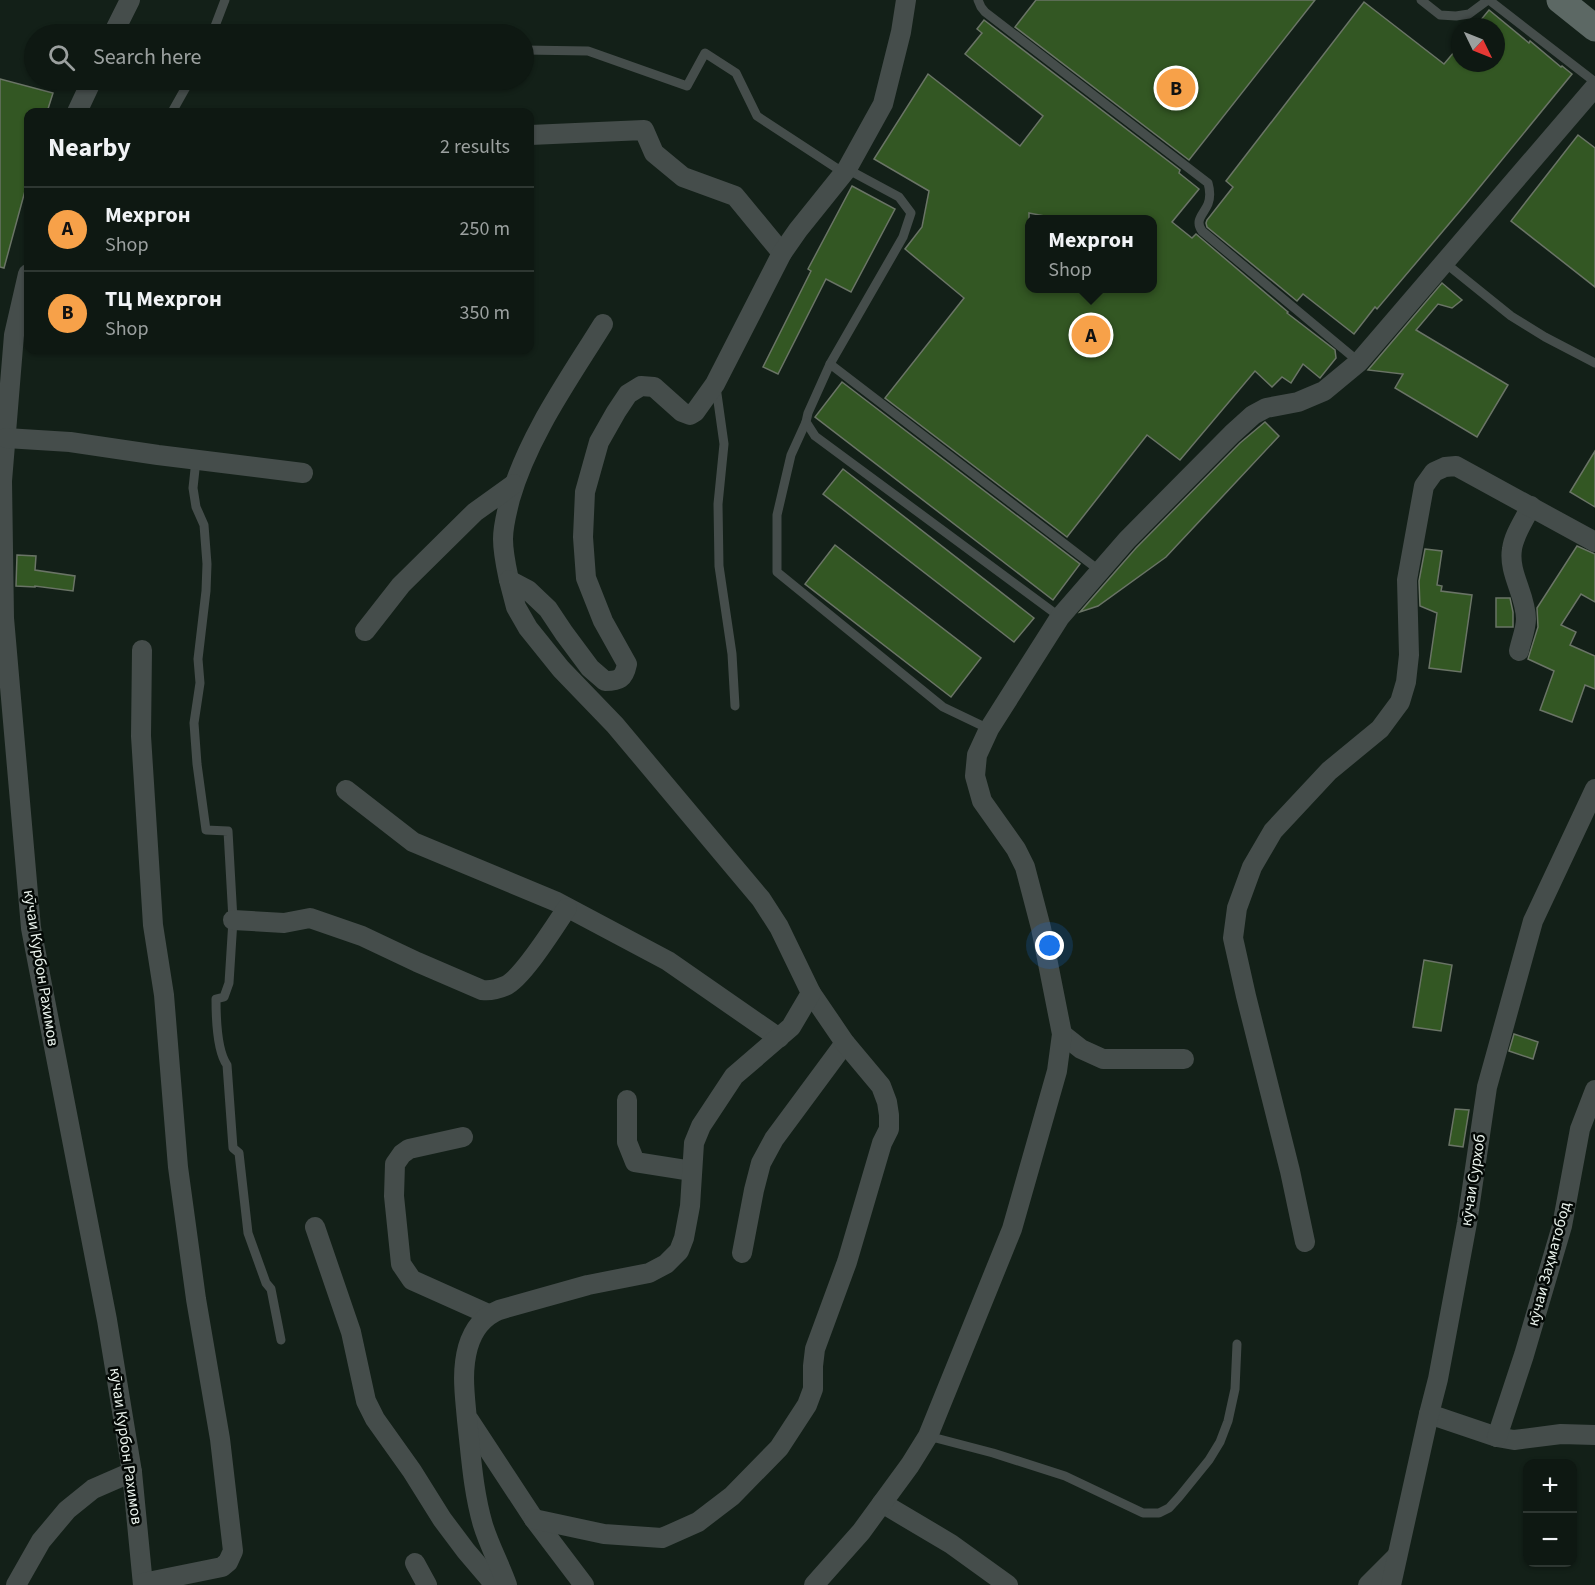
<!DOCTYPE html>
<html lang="en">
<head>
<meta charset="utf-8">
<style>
	body { margin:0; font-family:"Source Sans 3",sans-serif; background:#1c2520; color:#f1f3f6 }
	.controls { position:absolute; right:18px; bottom:18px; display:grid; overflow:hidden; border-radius:12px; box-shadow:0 2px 4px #0004 }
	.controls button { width:54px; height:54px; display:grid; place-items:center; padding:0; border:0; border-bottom:2px solid #2e3732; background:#0e1812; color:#f1f3f6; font:30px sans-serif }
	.compass { position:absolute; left:1451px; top:18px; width:54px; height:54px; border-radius:50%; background:#0e1812; box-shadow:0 2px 4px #0004; rotate:133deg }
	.you { position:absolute; left:1050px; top:946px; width:21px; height:21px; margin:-15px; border:4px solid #fff; border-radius:50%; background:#1a73e8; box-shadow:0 0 0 9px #1a73e833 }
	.badge { display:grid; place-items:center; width:39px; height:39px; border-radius:50%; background:#f7a149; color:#111; font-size:20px; font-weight:700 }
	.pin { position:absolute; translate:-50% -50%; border:3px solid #fff; box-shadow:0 2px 6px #0006 }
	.popup { position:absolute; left:1025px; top:215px; width:132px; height:78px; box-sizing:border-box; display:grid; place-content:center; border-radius:12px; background:#0e1812; filter:drop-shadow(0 2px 4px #0005); font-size:20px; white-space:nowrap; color:#9ba09f }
	.popup b { font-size:22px; color:#f1f3f6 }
	.popup::after { content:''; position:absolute; left:50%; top:100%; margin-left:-12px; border:12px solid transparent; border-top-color:#0e1812 }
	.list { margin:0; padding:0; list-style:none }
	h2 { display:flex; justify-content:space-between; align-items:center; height:78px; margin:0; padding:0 24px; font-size:26px }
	h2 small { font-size:20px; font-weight:400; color:#9ba09f }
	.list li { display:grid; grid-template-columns:39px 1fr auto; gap:18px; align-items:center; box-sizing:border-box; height:84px; padding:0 24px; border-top:2px solid #2e3732 }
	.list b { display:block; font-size:22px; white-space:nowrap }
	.list p { margin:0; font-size:20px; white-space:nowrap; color:#9ba09f }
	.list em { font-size:20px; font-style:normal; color:#9ba09f }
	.icon { flex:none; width:33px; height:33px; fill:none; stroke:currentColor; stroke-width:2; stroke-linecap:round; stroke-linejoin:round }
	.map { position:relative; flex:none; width:1595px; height:1585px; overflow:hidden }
	.search { position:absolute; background:#0e1812; box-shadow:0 2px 4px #0004; left:24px; top:24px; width:510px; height:66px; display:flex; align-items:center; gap:15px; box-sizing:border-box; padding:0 21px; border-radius:33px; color:#9ba09f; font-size:22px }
	.panel { position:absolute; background:#0e1812; box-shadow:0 2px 4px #0004; left:24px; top:108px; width:510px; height:246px; border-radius:12px }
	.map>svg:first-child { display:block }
</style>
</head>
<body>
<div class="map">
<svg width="1595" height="1585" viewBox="0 0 1595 1585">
	<rect width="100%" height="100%" fill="#132018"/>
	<g fill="#335723" stroke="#6a7466" stroke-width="1.5" fill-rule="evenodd">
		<polygon points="1036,0 1315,0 1189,160 1015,27"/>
		<polygon points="1364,2 1444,64 1460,45 1460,63 1496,63 1496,27 1475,27 1489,10 1529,43 1530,41 1561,67 1562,66 1572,74 1465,205 1377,309 1375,307 1354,334 1303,294 1297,301 1207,227 1206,223 1207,220 1233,187 1226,181"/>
		<path d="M984,20L1180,170L1179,173L1199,189L1172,222L1192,238L1196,234L1288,312L1287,313L1335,350L1336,358L1320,378L1303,364L1291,383L1282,377L1272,387L1255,371L1180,460L1147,435L1067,537L885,398L964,298L905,249L922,227L929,191L874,159L928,74L1020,146L1043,116L965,54L982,33L977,29ZM1029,213L1060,219H1152V288H1029Z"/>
		<polygon points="0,79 53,93 47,112 28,112 28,180 4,268 0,267"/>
		<polygon points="1578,135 1595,148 1595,287 1511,221"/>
		<polygon points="852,186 895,209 851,292 826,279 778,374 763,367 811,271 808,269"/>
		<polygon points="1442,283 1462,300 1452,308 1438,304 1416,330 1508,385 1477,437 1395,388 1403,374 1368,370"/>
		<polygon points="842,382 1080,564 1053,600 815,417"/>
		<polygon points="1265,422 1279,436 1166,557 1098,606 1080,612 1136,548 1240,443"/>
		<polygon points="1595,451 1595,507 1570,492"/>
		<polygon points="843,469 1034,618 1014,642 823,494"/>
		<polygon points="835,545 981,658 951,697 805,584"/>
		<polygon points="1577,546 1595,554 1595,602 1581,594 1561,625 1576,632 1570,645 1595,656 1595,689 1585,685 1572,722 1540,710 1554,671 1528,659 1538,627 1537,608"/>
		<polygon points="1425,549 1442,551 1437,585 1442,586 1441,591 1472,595 1461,672 1429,668 1437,613 1420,606 1419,581"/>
		<polygon points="17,555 36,556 35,570 75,576 73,591 35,586 35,587 16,586"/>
		<polygon points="1496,598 1510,598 1513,612 1513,627 1496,627"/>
		<polygon points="1424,960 1452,965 1441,1031 1413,1027"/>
		<polygon points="1514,1034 1538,1042 1533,1059 1509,1051"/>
		<polygon points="1455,1109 1469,1110 1463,1147 1449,1145"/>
	</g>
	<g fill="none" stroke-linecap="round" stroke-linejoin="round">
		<g stroke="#454d4b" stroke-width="9">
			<path d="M978,0L981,7L985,12L1208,183C1210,190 1211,196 1208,204C1204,214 1194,220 1202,231L1359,362"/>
			<polyline points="1421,0 1440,15 1456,16 1469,14 1488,0"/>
			<polyline points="1489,0 1595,82"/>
			<polyline points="212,34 225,0"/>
			<polyline points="524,50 588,51 687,86 705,53 736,73 757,116 844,173"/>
			<polyline points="172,112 190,80"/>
			<polyline points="847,169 899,197 911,213 903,237 830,364 808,413 806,422 815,436 1060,617"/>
			<polyline points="1444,262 1511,316 1545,337 1595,363"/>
			<polyline points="830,364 1100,571"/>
			<polyline points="716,387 724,444 718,504 719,566 732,654 735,706"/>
			<polyline points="806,422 791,455 777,515 777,572 943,707 989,729"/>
			<path d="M196,460L193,488L196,507L204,525L207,564L206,591L198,659L200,683L194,723L197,764L206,830L228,831L233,920L229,983L224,997L216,999C216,1016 217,1051 227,1065L233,1148L239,1153L248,1233L266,1283L271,1289L281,1340"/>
			<polyline points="928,1436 993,1453 1065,1476 1143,1513 1159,1513 1169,1508 1179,1497 1209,1460 1220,1442 1228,1421 1235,1389 1237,1344"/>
		</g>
		<g stroke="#454d4b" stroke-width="20">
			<polyline points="113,34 130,0"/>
			<polyline points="77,112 92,80"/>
			<polyline points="530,135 644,130 654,153 683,177 735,196 782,253"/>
			<polyline points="28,274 14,335 2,481 4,618 31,928 107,1320 132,1472 143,1585"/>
			<polyline points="6,438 70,442 158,455 303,473"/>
			<path d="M509,580C506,566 503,553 503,539C503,525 507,512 510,499C528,436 569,379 603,324"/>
			<polyline points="365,631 401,585 475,512 514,484"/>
			<polyline points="142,650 141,736 153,925 164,995 178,1167 196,1299 220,1439 233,1551 228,1562 222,1567 143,1583"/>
			<path d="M1519,651C1521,641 1526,629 1526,619C1526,595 1508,573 1512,549C1514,534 1525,519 1531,506"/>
			<polyline points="346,790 413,842 557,902 668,961 779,1038"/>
			<path d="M233,920L284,923L310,918L362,936L417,962L482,990C489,991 498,989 505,986C522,979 555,926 567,908"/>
			<polyline points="1062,1034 1081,1049 1103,1059 1184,1059"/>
			<polyline points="627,1100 627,1142 635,1162 692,1171"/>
			<polyline points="463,1137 409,1149 402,1154 395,1164 394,1196 401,1264 412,1280 488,1314"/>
			<polyline points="315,1227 351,1332 366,1401 375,1419 412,1471 442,1519 466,1551 495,1585"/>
			<polyline points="1305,1242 1290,1171 1246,996 1233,938 1237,908 1252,867 1273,831 1329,771 1380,729 1400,702 1406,682 1409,655 1407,580 1424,486 1434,472 1445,467 1456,466 1595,542"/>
			<polyline points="742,1253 754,1190 761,1163 774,1139 845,1043"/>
			<polyline points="1429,1414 1497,1437 1514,1440 1561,1434 1595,1435"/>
			<polyline points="469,1420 534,1519 584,1585"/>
			<polyline points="1497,1437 1524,1355 1562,1226 1580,1129 1595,1090"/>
			<polyline points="882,1503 951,1544 1008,1585"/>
			<polyline points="534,1519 604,1534 662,1538 698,1522 732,1496 779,1448 807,1405 813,1389 813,1366 815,1349 847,1262 882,1143 889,1129 889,1115 887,1102 881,1086 845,1043 811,993"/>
			<polyline points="415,1563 427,1585"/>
			<polyline points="16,1585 41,1541 67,1510 93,1489 132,1472"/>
			<path d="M507,1585C500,1565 489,1545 483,1525C473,1491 471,1455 467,1420C465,1396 461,1372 468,1347C473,1330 482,1317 499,1310L588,1285L649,1273L666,1264L679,1251L684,1238L690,1206L694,1143L701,1126L734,1076L791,1027L811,993L779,927L761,899L615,725L561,669L528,628L516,607L509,580L528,590L548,609L564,633L590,668L605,681C619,681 624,679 627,664L603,621L586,578L583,537L585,492L599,442L616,412L628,394L641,386L654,387L682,412L690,415L695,412L715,384L782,253L798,230L847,169L883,104L901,32L906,0"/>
			<polyline points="814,1585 861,1532 910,1465 928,1436 1012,1229 1057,1071 1062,1034 1041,928 1025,867 1016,849 982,801 975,776 977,755 989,729 1060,617 1127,540 1232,434 1253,415 1266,408 1298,402 1324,391 1359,362 1595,87"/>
			<polyline points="1368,1585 1397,1556"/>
			<polyline points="1391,1585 1429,1414 1438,1379 1467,1223 1487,1087 1533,921 1595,789"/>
		</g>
		<polyline stroke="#5c6864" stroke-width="27" points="1560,0 1595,28"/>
	</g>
	<g text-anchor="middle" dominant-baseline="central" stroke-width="5" stroke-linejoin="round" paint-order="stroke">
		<g font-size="16" fill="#e8f1eb" stroke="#040906">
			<text transform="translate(41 968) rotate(81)">кӯчаи Курбон Рахимов</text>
			<text transform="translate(1473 1180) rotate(-81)">кӯчаи Сурхоб</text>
			<text transform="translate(1549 1264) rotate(-75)">кӯчаи Заҳматобод</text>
			<text transform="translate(126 1446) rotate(82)">кӯчаи Курбон Рахимов</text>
		</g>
	</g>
</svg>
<div class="controls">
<button>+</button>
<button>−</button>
</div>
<svg class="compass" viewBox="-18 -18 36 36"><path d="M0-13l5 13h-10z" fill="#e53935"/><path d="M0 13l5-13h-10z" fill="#9ba09f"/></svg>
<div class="you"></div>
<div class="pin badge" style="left:1091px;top:335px">A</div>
<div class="popup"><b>Мехргон</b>Shop</div>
<div class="pin badge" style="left:1176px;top:88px">B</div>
<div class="search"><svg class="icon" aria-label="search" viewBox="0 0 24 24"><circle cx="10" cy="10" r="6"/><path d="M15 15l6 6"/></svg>Search here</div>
<section class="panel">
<h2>Nearby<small>2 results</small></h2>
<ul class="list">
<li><span class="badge">A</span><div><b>Мехргон</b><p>Shop</p></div><em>250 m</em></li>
<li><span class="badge">B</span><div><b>ТЦ Мехргон</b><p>Shop</p></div><em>350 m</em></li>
</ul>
</section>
</div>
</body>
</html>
